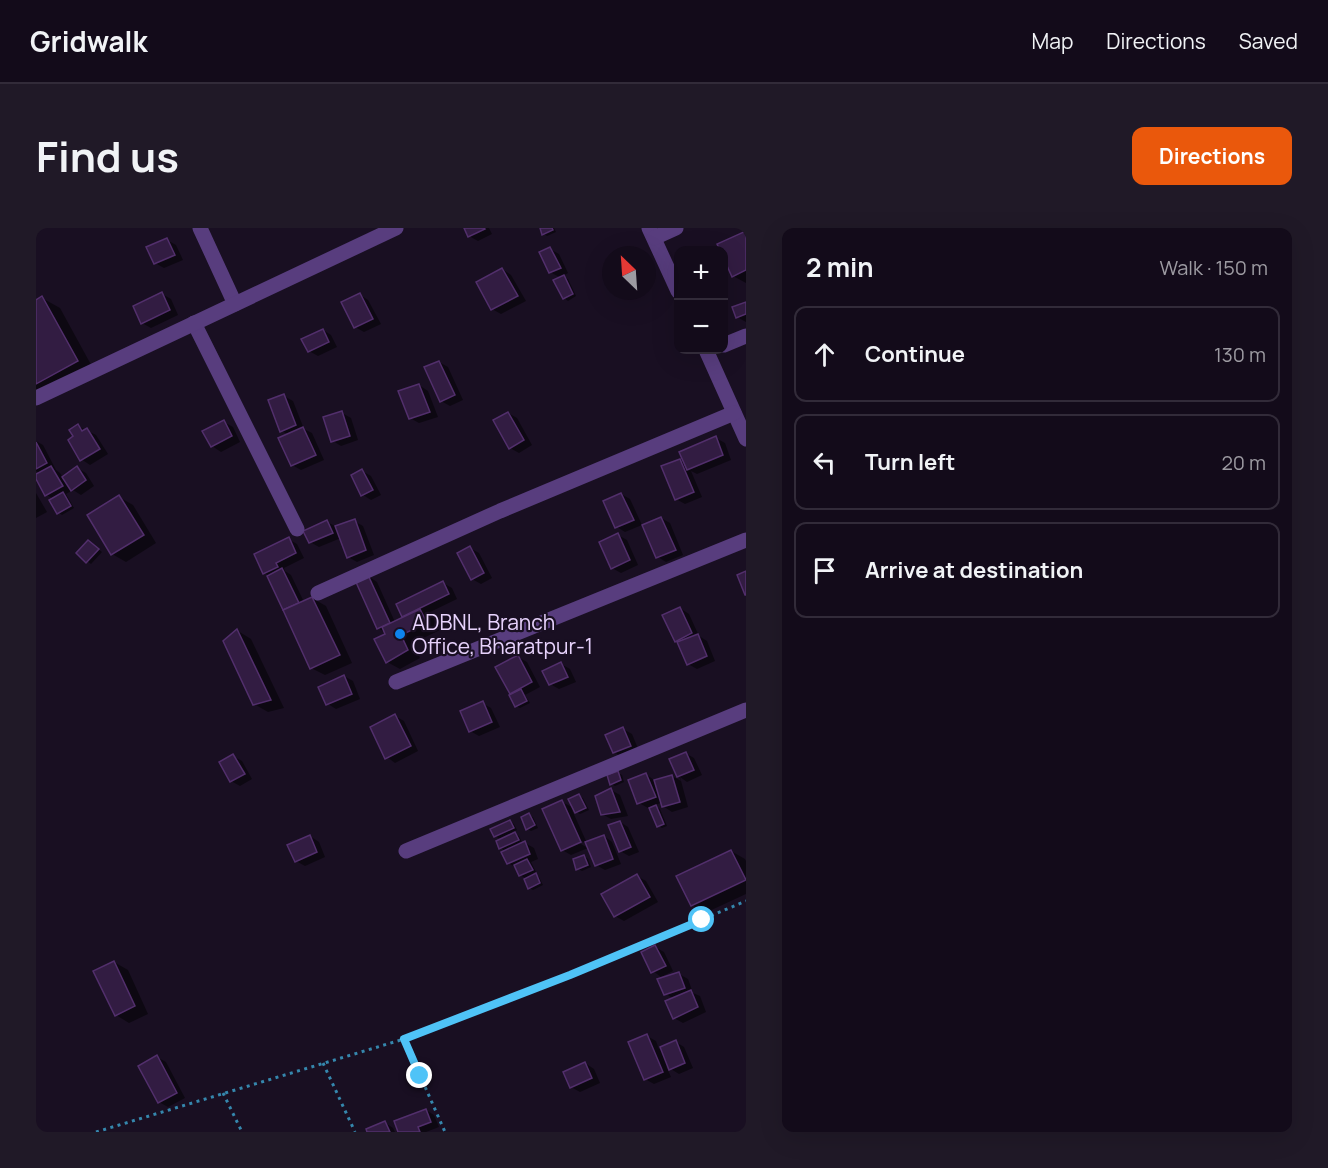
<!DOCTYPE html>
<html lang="en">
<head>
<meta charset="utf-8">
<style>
	body { margin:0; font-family:Manrope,sans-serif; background:#201927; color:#f1f3f6 }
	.controls { position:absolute; right:18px; top:18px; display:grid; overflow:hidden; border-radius:12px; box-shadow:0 6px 24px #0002 }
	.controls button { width:54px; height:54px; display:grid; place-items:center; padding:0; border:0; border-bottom:2px solid #322b39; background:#130b1a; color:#f1f3f6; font:30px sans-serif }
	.compass { position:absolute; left:566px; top:18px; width:54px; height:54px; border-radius:50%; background:#130b1a; box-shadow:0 6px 24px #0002; rotate:335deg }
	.stop { position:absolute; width:18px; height:18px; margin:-14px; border:4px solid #4fc3f7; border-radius:50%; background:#fff }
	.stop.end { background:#4fc3f7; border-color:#fff; box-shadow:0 2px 6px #0008 }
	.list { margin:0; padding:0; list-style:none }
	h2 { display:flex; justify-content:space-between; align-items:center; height:78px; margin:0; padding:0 24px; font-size:26px }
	h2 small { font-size:20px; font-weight:400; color:#9d9ba2 }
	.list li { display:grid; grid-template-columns:39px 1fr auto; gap:18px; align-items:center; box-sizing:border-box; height:96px; margin:0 12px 12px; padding:0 12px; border:2px solid #322b39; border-radius:12px }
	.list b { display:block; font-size:22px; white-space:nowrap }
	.list em { font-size:20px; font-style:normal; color:#9d9ba2 }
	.icon { flex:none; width:33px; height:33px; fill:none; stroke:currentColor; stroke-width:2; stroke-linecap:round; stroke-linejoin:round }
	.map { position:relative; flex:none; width:710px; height:904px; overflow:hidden; border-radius:12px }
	header { display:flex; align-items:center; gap:36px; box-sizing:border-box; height:84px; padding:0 30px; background:#130b1a; border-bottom:2px solid #322b39 }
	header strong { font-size:28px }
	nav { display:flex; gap:33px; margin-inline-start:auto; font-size:21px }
	.intro { display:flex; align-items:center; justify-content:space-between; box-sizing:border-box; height:144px; padding:0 36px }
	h1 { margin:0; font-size:42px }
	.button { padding:15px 27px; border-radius:12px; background:#ea580c; color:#fff; font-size:21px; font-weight:700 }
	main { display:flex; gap:36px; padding:0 36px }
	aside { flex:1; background:#130b1a; border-radius:12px; box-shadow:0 6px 24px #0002 }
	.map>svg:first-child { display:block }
</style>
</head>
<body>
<header>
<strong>Gridwalk</strong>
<nav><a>Map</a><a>Directions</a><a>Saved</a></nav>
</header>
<div class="intro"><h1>Find us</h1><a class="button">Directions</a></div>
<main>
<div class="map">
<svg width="710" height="904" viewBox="0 0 710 904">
	<rect width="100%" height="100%" fill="#190f22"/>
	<g fill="#0007">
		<polygon points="429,0 453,0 456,6 442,13 433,8"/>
		<polygon points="505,0 518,0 520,4 511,8 508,6"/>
		<polygon points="710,4 710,55 697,48 688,27 688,22 685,22 683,16"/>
		<polygon points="131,12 140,17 147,32 128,40 119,35"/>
		<polygon points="514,21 523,26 532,45 527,48 532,51 540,68 532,73 528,70 525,50 514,44"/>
		<polygon points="466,41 475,47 490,73 465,86 456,81"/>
		<polygon points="126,66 135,71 142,87 115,100 106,95"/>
		<polygon points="323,66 332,72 345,96 328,104 319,99"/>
		<polygon points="6,70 24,80 59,144 0,170 0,74"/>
		<polygon points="710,75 710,94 701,89 698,80"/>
		<polygon points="287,102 295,107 301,119 282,128 273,123"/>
		<polygon points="403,134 412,139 427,172 414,178 405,173"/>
		<polygon points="383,157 392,163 402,189 383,195 374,190"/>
		<polygon points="248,168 257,173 268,201 276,205 288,232 265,242 256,237 253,207 246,203"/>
		<polygon points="306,185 315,190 322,212 305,218 297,213"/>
		<polygon points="472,185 481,190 496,217 483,225 474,220"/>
		<polygon points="188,194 197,199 204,214 185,224 176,218"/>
		<polygon points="42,198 60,207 72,226 54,237 45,231 39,209"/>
		<polygon points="680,210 689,215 695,232 661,246 655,243 666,269 649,276 640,271 644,232 649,235"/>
		<polygon points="0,213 7,217 20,242 24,245 27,250 41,240 50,245 58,258 45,267 37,262 30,266 38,280 26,287 22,284 17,271 11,267 0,248 4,246 0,243"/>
		<polygon points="326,243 335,248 345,267 335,272 327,267"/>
		<polygon points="0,265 11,284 0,290"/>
		<polygon points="585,266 594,271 606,297 589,304 581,299"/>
		<polygon points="83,269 97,277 120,315 90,334 76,326"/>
		<polygon points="625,290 634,295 647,327 630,334 622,329"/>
		<polygon points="318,293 327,298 338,327 321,334 312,329 305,310 283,319 274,314 291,294 301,299"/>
		<polygon points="582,307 591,312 602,337 585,345 576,340"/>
		<polygon points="252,311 261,316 268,330 248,340 249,343 255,347 268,374 276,370 290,378 316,435 289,447 275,440 232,347 228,345"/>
		<polygon points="53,314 66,324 55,336 51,333"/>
		<polygon points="434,320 443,325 456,350 445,356 436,351"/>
		<polygon points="332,348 341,354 359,394 370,389 367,387 407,355 416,360 421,371 390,386 398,390 404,402 377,415 384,430 364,441 351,434 351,407 350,405 342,400"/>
		<polygon points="644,380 653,386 663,408 671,413 679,433 661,441 652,436 643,414 640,412"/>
		<polygon points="202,403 215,411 248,480 232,484 218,476"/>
		<polygon points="482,429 491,434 504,459 489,467 494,475 484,480 480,478 478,466 475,465"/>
		<polygon points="525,436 534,441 540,454 523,461 514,456"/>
		<polygon points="308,448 317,453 324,471 300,481 292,476 284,459"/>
		<polygon points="446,475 455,480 464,499 443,508 434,503"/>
		<polygon points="359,488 368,493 382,523 359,535 351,529"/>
		<polygon points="587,501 596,506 603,523 587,530 578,524"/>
		<polygon points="649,525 658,530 666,547 651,554 644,549 652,579 636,584 627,578 626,574 618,578 624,581 631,598 626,600 622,598 614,579 612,580 603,575 610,546 619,553 636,548 645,553 635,532"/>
		<polygon points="197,528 206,533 216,551 204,558 195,553"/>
		<polygon points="582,545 586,547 588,554 579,558 575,556"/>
		<polygon points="575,562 584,567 592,588 575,591 566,586"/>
		<polygon points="543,568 547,570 553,582 544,586 536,582 551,615 568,608 576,614 585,636 569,642 560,637 552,617 539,609 538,612 552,620 535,627 526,622 526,574 538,580"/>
		<polygon points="493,587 497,589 502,600 495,603 491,601"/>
		<polygon points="474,593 478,596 481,602 476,604 483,608 487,616 489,615 498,620 502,631 495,634 500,644 497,645 503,649 507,657 497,662 493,660 489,650 484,647 481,640 472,635 470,623 464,620 466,612 459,608"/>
		<polygon points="584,594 592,599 603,624 593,628 584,623"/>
		<polygon points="274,608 283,614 289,629 269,638 260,633"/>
		<polygon points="695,623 709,631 710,633 710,666 669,685 656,677"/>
		<polygon points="548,628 552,631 555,639 546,643 542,641"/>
		<polygon points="601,648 610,653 622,674 588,693 579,688"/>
		<polygon points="619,719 628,724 637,743 625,749 617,743"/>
		<polygon points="78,734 92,742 112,786 93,795 80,787"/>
		<polygon points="643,746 652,751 657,765 664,768 670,784 647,795 638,790 638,771 630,766"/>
		<polygon points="611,808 620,813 623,821 640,814 648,819 657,840 643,846 630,838 635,849 618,856 609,851"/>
		<polygon points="121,829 130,834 149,870 132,879 123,874"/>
		<polygon points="549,835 558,841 564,855 544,864 535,859"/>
		<polygon points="390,882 398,887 403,899 390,904 364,904"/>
		<polygon points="348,894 357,900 359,904 333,904"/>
	</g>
	<g fill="#321c42" stroke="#522f6c" stroke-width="1.5">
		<polygon points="428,0 448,0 449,1 432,9"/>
		<polygon points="504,0 516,0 517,2 506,7"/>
		<polygon points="710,3 710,42 696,49 688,31 688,22 684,22 681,16"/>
		<polygon points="131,10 139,27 118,36 110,19"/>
		<polygon points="514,19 525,40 513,45 503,24"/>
		<polygon points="466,40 482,68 455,82 440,54"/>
		<polygon points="528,47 537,66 527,71 517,52"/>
		<polygon points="126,64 134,82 105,96 97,78"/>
		<polygon points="324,65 337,91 318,100 305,74"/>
		<polygon points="6,68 42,133 0,156 0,72"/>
		<polygon points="710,74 710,86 700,90 696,79"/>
		<polygon points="287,101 293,114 272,124 265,111"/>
		<polygon points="403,133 419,167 404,174 388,139"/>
		<polygon points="383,156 394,184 373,191 362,163"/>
		<polygon points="248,166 260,197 244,204 232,172"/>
		<polygon points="306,183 314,208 295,214 287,189"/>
		<polygon points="472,184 488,212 473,221 457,192"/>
		<polygon points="188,192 196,208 175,219 166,203"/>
		<polygon points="42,196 46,203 51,200 64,221 44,233 32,212 37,208 33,202"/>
		<polygon points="267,199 280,227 255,238 242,210"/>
		<polygon points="680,208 687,227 651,242 643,224"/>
		<polygon points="0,214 11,235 0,241"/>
		<polygon points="644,231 658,264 639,272 625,238"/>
		<polygon points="15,238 27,258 9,268 0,251 0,246"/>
		<polygon points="41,238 50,252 35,263 26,249"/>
		<polygon points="326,241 337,262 325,268 315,247"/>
		<polygon points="27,264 35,278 21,286 13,272"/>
		<polygon points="585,265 598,292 579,300 567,273"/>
		<polygon points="83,267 108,307 75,327 51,287"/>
		<polygon points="625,289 640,322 620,330 606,297"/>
		<polygon points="319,291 330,322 311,330 299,298"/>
		<polygon points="291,292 297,305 273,315 267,303"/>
		<polygon points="582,305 594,332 575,341 563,314"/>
		<polygon points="253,309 260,325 240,335 242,339 227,346 218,326"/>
		<polygon points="52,312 63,321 50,335 40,325"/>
		<polygon points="434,318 448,345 435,352 421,325"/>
		<polygon points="246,340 263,375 247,382 231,348"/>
		<polygon points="710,343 710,367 709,367 701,347"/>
		<polygon points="332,347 354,395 341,401 319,352"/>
		<polygon points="407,353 413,366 366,389 360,376"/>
		<polygon points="276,369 304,427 274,441 247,382"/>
		<polygon points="644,379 656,405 639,414 626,387"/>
		<polygon points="384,381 391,395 365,407 372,422 350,435 338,411 349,406 346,399"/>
		<polygon points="201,401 235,472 217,477 187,413"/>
		<polygon points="662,406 671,428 651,437 641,414"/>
		<polygon points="482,427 496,454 474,466 459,439"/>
		<polygon points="525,434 532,449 513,457 506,443"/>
		<polygon points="308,447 316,466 290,477 282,459"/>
		<polygon points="485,461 491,473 479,479 473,467"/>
		<polygon points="447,473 456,494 433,504 424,483"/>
		<polygon points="359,486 375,518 349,531 334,499"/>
		<polygon points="587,499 595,518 577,525 569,507"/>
		<polygon points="650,524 658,542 641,549 633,531"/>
		<polygon points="197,526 209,546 194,554 183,534"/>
		<polygon points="582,543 585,552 574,557 571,547"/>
		<polygon points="610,545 620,569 601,576 592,552"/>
		<polygon points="636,547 644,574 626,579 618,552"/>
		<polygon points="575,560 584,584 565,587 559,568"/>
		<polygon points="543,566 550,580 539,585 532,571"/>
		<polygon points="526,572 545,614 525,623 506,581"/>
		<polygon points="620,577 628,596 621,599 613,580"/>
		<polygon points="493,585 499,597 490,602 485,589"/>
		<polygon points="474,592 478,600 458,609 454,601"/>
		<polygon points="584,593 595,619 583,624 572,597"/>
		<polygon points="479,604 483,612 463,621 460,613"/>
		<polygon points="274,607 281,624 259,634 251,617"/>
		<polygon points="568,607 577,631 559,638 549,614"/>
		<polygon points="489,613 494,626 471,636 465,624"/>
		<polygon points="695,622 710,652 655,678 640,648"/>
		<polygon points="548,627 552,637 540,642 537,631"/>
		<polygon points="491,631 497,642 483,648 478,637"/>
		<polygon points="500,645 504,655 492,661 488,651"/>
		<polygon points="601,646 614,669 578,689 565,666"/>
		<polygon points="619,717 630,738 615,745 605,724"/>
		<polygon points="78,733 99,778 79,788 57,743"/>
		<polygon points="643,744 649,760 628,767 621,751"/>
		<polygon points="655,762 662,779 637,791 629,773"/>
		<polygon points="611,806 627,844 608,852 592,814"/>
		<polygon points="640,812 649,835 633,842 624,819"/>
		<polygon points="121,827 141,865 122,875 102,838"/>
		<polygon points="549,834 556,850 534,860 527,844"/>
		<polygon points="390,881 395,894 382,899 384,904 362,904 358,893"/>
		<polygon points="349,893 354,904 331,904 330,901"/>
	</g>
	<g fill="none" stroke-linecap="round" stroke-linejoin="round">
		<g stroke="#3587ad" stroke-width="3" stroke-dasharray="3 4.5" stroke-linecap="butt">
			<polyline points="368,811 409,904"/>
			<polyline points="287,835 319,904"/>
			<polyline points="187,865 206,904"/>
			<polyline points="60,904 368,811 534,747 710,673"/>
		</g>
		<g stroke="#583d7e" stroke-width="15">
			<polyline points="164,0 199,76"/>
			<polyline points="613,0 642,63"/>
			<polyline points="618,10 640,0"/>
			<polyline points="158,95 261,301"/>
			<polyline points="688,117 710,108"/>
			<polyline points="670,122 710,211"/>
			<polyline points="0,170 360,0"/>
			<polyline points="282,365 464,283 698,185"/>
			<polyline points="360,454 710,312"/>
			<polyline points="370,623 710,482"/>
		</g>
	</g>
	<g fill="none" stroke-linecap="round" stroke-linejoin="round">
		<polyline stroke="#4fc3f7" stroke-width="8" points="384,848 368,811 534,747 666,692"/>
	</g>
	<circle fill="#0d83ed" stroke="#190f22" stroke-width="2" cx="364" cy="406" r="6"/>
	<g text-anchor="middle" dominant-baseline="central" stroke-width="4.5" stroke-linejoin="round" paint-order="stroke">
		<g font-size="21" fill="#e7d2fc" stroke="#190f22" text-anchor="start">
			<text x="376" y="394">ADBNL, Branch<tspan x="376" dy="24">Office, Bharatpur-1</tspan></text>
		</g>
	</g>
</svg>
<div class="controls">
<button>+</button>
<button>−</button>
</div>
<svg class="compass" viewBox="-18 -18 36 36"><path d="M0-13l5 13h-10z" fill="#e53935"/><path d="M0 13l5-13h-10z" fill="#9d9ba2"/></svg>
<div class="stop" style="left:666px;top:692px"></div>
<div class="stop end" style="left:384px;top:848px"></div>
</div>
<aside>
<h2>2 min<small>Walk · 150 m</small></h2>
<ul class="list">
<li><svg class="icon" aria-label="ahead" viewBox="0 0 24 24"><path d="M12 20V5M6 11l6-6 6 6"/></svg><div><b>Continue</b></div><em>130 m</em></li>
<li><svg class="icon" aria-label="left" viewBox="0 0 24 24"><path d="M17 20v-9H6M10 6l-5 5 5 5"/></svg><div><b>Turn left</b></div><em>20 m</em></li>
<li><svg class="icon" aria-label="arrive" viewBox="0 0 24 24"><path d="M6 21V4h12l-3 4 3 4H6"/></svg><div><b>Arrive at destination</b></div></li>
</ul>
</aside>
</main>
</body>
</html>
